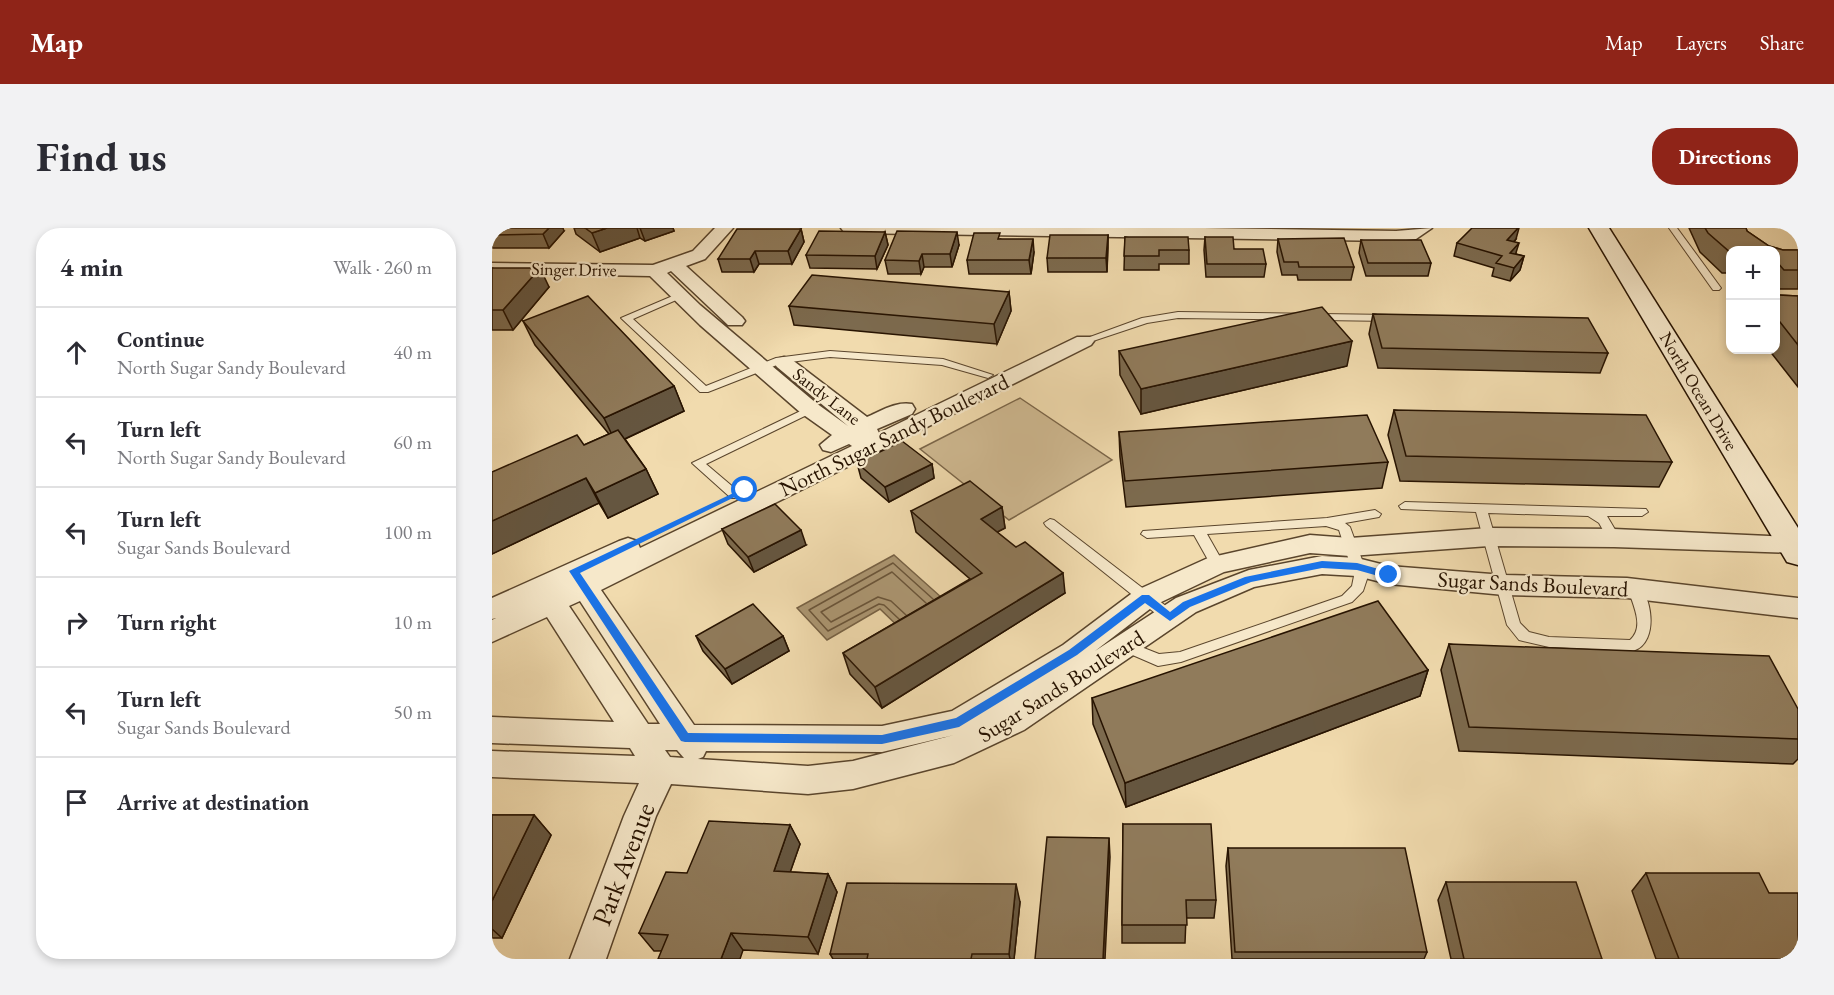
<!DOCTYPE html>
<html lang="en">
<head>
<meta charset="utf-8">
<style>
	body { margin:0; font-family:"EB Garamond",serif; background:#f2f2f3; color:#2b2b33 }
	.controls { position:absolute; right:18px; top:18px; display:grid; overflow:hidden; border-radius:12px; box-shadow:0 3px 9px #0003 }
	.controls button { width:54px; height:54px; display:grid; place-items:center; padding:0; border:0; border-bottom:2px solid #e1e1e2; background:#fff; color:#2b2b33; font:30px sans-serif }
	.stop { position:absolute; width:18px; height:18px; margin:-14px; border:4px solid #1a73e8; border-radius:50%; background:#fff }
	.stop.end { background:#1a73e8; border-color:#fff; box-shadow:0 2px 6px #0008 }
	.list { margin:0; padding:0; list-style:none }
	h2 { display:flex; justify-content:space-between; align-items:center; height:78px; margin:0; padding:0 24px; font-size:26px }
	h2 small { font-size:20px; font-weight:400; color:#7c7c81 }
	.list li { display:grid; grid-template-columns:39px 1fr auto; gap:18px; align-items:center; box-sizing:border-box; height:90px; padding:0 24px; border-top:2px solid #e1e1e2 }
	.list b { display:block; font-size:22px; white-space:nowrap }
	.list p { margin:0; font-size:20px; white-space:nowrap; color:#7c7c81 }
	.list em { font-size:20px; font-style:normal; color:#7c7c81 }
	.icon { flex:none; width:33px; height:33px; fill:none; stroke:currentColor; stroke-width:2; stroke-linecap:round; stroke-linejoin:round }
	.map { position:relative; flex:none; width:1306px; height:731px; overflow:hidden; border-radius:24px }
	header { display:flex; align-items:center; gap:36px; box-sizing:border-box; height:84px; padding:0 30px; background:#8f2418; color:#fff }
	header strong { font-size:28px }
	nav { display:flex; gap:33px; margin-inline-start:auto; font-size:21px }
	.intro { display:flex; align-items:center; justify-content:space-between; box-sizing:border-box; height:144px; padding:0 36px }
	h1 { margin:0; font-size:42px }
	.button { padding:15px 27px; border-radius:24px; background:#8f2418; color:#fff; font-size:21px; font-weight:700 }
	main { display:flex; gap:36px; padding:0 36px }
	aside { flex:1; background:#fff; border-radius:24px; box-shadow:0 3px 9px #0003 }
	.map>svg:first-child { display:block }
</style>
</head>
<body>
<header>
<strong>Map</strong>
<nav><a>Map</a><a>Layers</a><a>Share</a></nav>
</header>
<div class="intro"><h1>Find us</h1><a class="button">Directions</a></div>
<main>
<aside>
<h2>4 min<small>Walk · 260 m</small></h2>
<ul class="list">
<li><svg class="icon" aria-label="ahead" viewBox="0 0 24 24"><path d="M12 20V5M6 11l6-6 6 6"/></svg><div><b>Continue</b><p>North Sugar Sandy Boulevard</p></div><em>40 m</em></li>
<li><svg class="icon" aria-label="left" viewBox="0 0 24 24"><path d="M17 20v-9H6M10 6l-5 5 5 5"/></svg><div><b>Turn left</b><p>North Sugar Sandy Boulevard</p></div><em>60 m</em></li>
<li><svg class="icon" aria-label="left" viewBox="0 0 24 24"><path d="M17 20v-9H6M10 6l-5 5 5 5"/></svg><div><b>Turn left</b><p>Sugar Sands Boulevard</p></div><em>100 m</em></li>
<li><svg class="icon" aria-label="right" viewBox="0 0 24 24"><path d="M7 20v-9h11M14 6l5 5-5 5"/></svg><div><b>Turn right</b></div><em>10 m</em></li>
<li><svg class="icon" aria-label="left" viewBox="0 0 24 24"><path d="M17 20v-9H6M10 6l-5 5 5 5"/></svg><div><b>Turn left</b><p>Sugar Sands Boulevard</p></div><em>50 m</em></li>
<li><svg class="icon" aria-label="arrive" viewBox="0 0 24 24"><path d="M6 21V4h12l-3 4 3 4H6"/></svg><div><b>Arrive at destination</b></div></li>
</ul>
</aside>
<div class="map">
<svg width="1306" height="731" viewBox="0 0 1306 731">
	<rect width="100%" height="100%" fill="#f1dbae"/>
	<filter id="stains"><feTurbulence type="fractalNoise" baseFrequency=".00333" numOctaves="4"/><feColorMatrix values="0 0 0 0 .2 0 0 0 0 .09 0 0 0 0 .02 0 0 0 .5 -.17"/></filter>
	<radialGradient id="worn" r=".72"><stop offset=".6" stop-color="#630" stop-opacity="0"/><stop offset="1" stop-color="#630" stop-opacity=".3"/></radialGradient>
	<polygon fill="#cfb991" stroke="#7b6649" stroke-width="1.5" points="528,170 620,232 517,292 428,221"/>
	<polygon fill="#ac9773" stroke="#776245" stroke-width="1.5" points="402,327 459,378 413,405 388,381 335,412 305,380"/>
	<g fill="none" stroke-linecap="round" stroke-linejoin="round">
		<g stroke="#6a553a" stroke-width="1.5">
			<polyline points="414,387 399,373 386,369 339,394 329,384 400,344 434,375"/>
			<polyline points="407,391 392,377 387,376 336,403 317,382 401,335 441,371"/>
		</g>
		<defs>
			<g id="service">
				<polygon points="1177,0 1185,0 1229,60 1227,62 1221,62"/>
				<polygon points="1299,0 1306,0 1306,3 1300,2"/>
				<polygon points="183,67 191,69 141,91 214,158 284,130 338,123 451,131 501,147 496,150 450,137 338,129 290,135 216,164 208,164 129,90"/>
				<polygon points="686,84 898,87 903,90 898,93 686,90 655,95 592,116 587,113 650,90"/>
				<polygon points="319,178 323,179 323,183 214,236 247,264 249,267 247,270 239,270 200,235"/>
				<path d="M913,274L1154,281L1156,284L1150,288H1115L1128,310L1122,314L1117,313L1107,295L1096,288L996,285L1028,395L1037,404L1057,409L1138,412C1153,399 1141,377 1136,361L1143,356C1159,361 1169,415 1141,423L1057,419L1027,412L1015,397L984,284L909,281L907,278Z"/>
				<polygon points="883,282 889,286 887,289 853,295 858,299 876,348 871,363 860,374 689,434 666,438 629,422 627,418 629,414 634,413 667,426 688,424 850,368 860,358 862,348 847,302 834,298 715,306 732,336 725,341 720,339 702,307 655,310 649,306 651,303 835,290"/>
				<polygon points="558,291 562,292 683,385 685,389 683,393 673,393 554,298 552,295"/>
			</g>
			<g id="minor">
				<path d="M223,0H241L213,31L194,38L250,89L253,93L250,97H236L179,43L175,45L208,77L324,175L356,198L285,139L282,135L285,131L292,129L299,131L375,189C389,183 404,173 420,176L423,181L420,186L385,201L387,205L585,109H599L602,113L599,117L109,362L202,497L390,498L460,483L571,417L643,363L716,330L818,307L858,310L997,300L1122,301L1301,309L1306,311V325L1122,319L997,318L858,328L818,325L732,344L663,377L603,423L684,370L757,342L830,328L865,330L897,338L1012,347L1135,350L1306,370V390L1135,370L1012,367L897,356L865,348L830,346L762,359L704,384L532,502L462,535L361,561L316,566L179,556L164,588L114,731H78L132,588L147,555L0,549V523L143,528L138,520L0,515V489L122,494L55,389L0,414V392L4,390L0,391V370L127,313L136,310L145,313L148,320L360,218L357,216L339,224L331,222L328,217L340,207L309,185L208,97L158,48L0,45V35L161,37L201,23ZM88,373L168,496H156L77,378ZM462,507L361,533L316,538L206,531L211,529L214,523L390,524ZM173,522H185L192,530L178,529Z"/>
				<polygon points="349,0 712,0 904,3 940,0 924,11 904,13 358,5 352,4"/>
			</g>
			<polygon id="secondary" points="1097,0 1117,0 1306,300 1306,337 1295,334"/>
		</defs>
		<use href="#service" stroke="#5a452c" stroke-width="2"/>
		<use href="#minor" stroke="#5a452c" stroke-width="3"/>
		<use href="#secondary" stroke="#271301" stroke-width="3"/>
		<use href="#service" fill="#f6e8ca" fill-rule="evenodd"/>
		<use href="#minor" fill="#f6e8ca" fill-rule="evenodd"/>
		<use href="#secondary" fill="#f6e8ca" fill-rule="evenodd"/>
	</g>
	<g fill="#7c6a4e" stroke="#271301" stroke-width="1.5">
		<polygon points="0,0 72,3 57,20 0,20"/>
		<polygon points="82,0 181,0 182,3 153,13 148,10 108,24 84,6"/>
		<polygon points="1197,0 1254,0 1255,3 1277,18 1291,22 1306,22 1306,61 1284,61 1284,22 1239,22 1239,45 1230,45 1208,24"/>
		<polygon points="309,1 312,14 300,36 267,36 262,44 230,44 226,31"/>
		<polygon points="393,4 396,17 385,41 318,40 314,27"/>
		<polygon points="616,7 615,44 556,44 555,30"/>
		<polygon points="633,9 697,22 697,36 667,36 667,42 632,42"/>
		<polygon points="713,9 742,21 774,36 772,49 714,49 712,22"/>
		<polygon points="508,11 542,24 539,46 477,46 475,32"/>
		<polygon points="786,11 862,39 859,52 806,52 805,47 790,47 785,24"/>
		<polygon points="1024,11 1022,14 1024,26 1032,28 1028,42 1018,53 1000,48 1002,40 962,28 965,15"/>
		<polygon points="869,12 939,35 936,48 874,48 867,25"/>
		<polygon points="467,17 460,39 432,39 429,46 396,46 393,32"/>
		<polygon points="0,40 57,59 21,102 0,102"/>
		<polygon points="517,64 519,83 505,116 302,97 297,78"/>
		<polygon points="1284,67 1306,68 1306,159 1277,122 1284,122"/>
		<polygon points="881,86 1116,125 1108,145 886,140 877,106"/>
		<polygon points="31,93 182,158 192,183 133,211 154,241 166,266 116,290 107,275 0,326 0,244 92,217 117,206 43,117"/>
		<polygon points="627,123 855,138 649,186 628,147"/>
		<polygon points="902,182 1180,234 1167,259 908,253 896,207"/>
		<polygon points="627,204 896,234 890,260 634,279 628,229"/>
		<polygon points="365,235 440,236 442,250 397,274 369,250"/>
		<polygon points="510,279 513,300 505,304 573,365 390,480 358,446 351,425 478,351 424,304 419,283"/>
		<polygon points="230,301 314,317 262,344 236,316"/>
		<polygon points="204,408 291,408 297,423 240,456 211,423"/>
		<polygon points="957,416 1306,481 1306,531 1301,536 967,523 949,442"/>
		<polygon points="936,442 928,468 634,579 601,496 600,470"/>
		<polygon points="0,587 42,587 59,607 10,710 0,710"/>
		<polygon points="631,596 724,672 722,690 694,690 693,715 630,715 630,697"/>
		<polygon points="298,597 308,616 298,644 336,646 345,664 326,726 251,722 162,723 147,705 195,645"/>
		<polygon points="736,620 935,724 932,731 740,731 734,638"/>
		<polygon points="1154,645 1277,665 1306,731 1164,731 1140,663"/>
		<polygon points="954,654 1110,731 959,731 946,672"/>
		<polygon points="528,674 522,731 341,731 338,726"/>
	</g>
	<g fill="#655640" stroke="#271301" stroke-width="1.5">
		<polygon points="57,0 71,0 72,3 57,20 51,6"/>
		<polygon points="115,0 145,0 148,10 108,24 100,5"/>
		<polygon points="148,0 181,0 182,3 153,13"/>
		<polygon points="1026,0 1027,0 1024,11 1011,25 1015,12"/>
		<polygon points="309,1 312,14 300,36 296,23"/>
		<polygon points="393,4 396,17 385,41 383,28"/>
		<polygon points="465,4 467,17 460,39 458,26"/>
		<polygon points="616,7 616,20 615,44 614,30"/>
		<polygon points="541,11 542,24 539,46 537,32"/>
		<polygon points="1027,15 1023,28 1018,25"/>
		<polygon points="263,23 267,36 262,44 258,31"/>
		<polygon points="430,26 432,39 429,46 427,33"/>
		<polygon points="1032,28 1028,42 1018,53 1022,40"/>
		<polygon points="48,40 57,59 21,102 11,82"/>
		<polygon points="517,64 519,83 505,116 502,96"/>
		<polygon points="860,113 855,138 649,186 649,161"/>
		<polygon points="182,158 192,183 124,215 112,190"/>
		<polygon points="440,236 442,250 397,274 393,259"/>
		<polygon points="154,241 166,266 116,290 103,265"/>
		<polygon points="94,250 107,275 0,326 0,293"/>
		<polygon points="510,279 513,300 492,311 489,291"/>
		<polygon points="309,302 314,317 262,344 256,329"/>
		<polygon points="571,345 573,365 390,480 383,459"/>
		<polygon points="291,408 297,423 240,456 233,441"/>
		<polygon points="936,442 928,468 634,579 633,555"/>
		<polygon points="42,587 59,607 10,710 0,701 0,673"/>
		<polygon points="298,597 308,616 292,662 282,643"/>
		<polygon points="617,610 618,629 613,731 611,731"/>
		<polygon points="336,646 345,664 326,726 316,709"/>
		<polygon points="524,656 528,674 522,731 518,731 517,726"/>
		<polygon points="239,705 251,722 248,731 229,731"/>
	</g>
	<g fill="#907b5b" stroke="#271301" stroke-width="1.5">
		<polygon points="0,0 57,0 51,6 0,7"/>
		<polygon points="93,0 115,0 100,5"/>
		<polygon points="980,0 1026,0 1015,12 1027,15 1018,25 1032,28 1022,40 1004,35 1010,28 965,15"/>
		<polygon points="1213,0 1254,0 1255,3 1277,18 1291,22 1306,22 1306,42 1292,42 1284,33 1284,22 1239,22 1239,25 1216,5"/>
		<polygon points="245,1 309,1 296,23 263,23 258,31 226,31"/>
		<polygon points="327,3 393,4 383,28 314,27"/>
		<polygon points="405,3 465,4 458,26 430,26 427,33 393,32"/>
		<polygon points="482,5 508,5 506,11 541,11 537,32 475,32"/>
		<polygon points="558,7 616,7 614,30 555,30"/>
		<polygon points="633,9 696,9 697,22 667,22 667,28 632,28"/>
		<polygon points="713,9 741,9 742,21 771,21 774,36 715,36"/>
		<polygon points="852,10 862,39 807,39 806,34 792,34 786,11"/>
		<polygon points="869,12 929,12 939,35 876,35"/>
		<polygon points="0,40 48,40 11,82 0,82"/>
		<polygon points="320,47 517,64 502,96 297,78"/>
		<polygon points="1284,67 1306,68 1306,117 1284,89"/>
		<polygon points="96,68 182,158 112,190 31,93"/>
		<polygon points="830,79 860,113 649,161 627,123"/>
		<polygon points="881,86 1096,90 1116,125 890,120"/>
		<polygon points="902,182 1154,187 1180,234 914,228"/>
		<polygon points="875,187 896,234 633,253 627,204"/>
		<polygon points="126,202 154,241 103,265 94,250 0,293 0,244 85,207 92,217"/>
		<polygon points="410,213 440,236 393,259 365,235"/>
		<polygon points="478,253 510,279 489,291 524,319 533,314 571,345 383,459 351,425 490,345 419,283"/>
		<polygon points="283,276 309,302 256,329 230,301"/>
		<polygon points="886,373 936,442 633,555 600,470"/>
		<polygon points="261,376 291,408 233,441 204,408"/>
		<polygon points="957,416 1277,428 1306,481 1306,511 977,499"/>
		<polygon points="0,587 42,587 0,673"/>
		<polygon points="217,593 298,597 282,643 336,646 316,709 239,705 229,731 166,731 176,707 147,705 174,644 195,645"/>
		<polygon points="631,596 719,596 724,672 694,672 695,697 630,697"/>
		<polygon points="555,609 617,610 611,731 543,731"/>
		<polygon points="736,620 913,620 935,724 743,724"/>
		<polygon points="1154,645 1267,645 1277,665 1306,665 1306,731 1187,731"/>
		<polygon points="954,654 1084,654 1110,731 972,731"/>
		<polygon points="355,655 524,656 517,726 480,726 479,731 375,731 376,726 338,726"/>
	</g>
	<polygon fill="#1a73e8" points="250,261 257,262 88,345 196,505 390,507 464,490 577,422 650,367 657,367 678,384 691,374 753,349 830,333 865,335 901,345 902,347 897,351 865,342 830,340 759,354 698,379 678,393 653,375 585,427 467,499 390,516 193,514 189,513 77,343"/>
	<g text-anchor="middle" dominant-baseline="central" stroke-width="4.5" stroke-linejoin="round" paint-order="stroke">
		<g font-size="18" fill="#271301" stroke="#f6e8ca">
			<text transform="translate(82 41) rotate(1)">Singer Drive</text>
			<text transform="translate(1207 163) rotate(59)">North Ocean Drive</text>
			<text transform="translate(335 168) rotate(38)">Sandy Lane</text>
		</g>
		<g font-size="22" fill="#271301" stroke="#f6e8ca">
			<text transform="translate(402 207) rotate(-26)">North Sugar Sandy Boulevard</text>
			<text transform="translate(1041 356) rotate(3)">Sugar Sands Boulevard</text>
			<text transform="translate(569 458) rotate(-32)">Sugar Sands Boulevard</text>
		</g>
		<g font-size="27" fill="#271301" stroke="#f6e8ca">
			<text transform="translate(131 636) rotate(-69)">Park Avenue</text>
		</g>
	</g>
	<rect width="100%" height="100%" filter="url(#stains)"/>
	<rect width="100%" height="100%" fill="url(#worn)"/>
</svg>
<div class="controls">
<button>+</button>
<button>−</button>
</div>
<div class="stop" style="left:253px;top:262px"></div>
<div class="stop end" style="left:897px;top:347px"></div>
</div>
</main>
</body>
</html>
